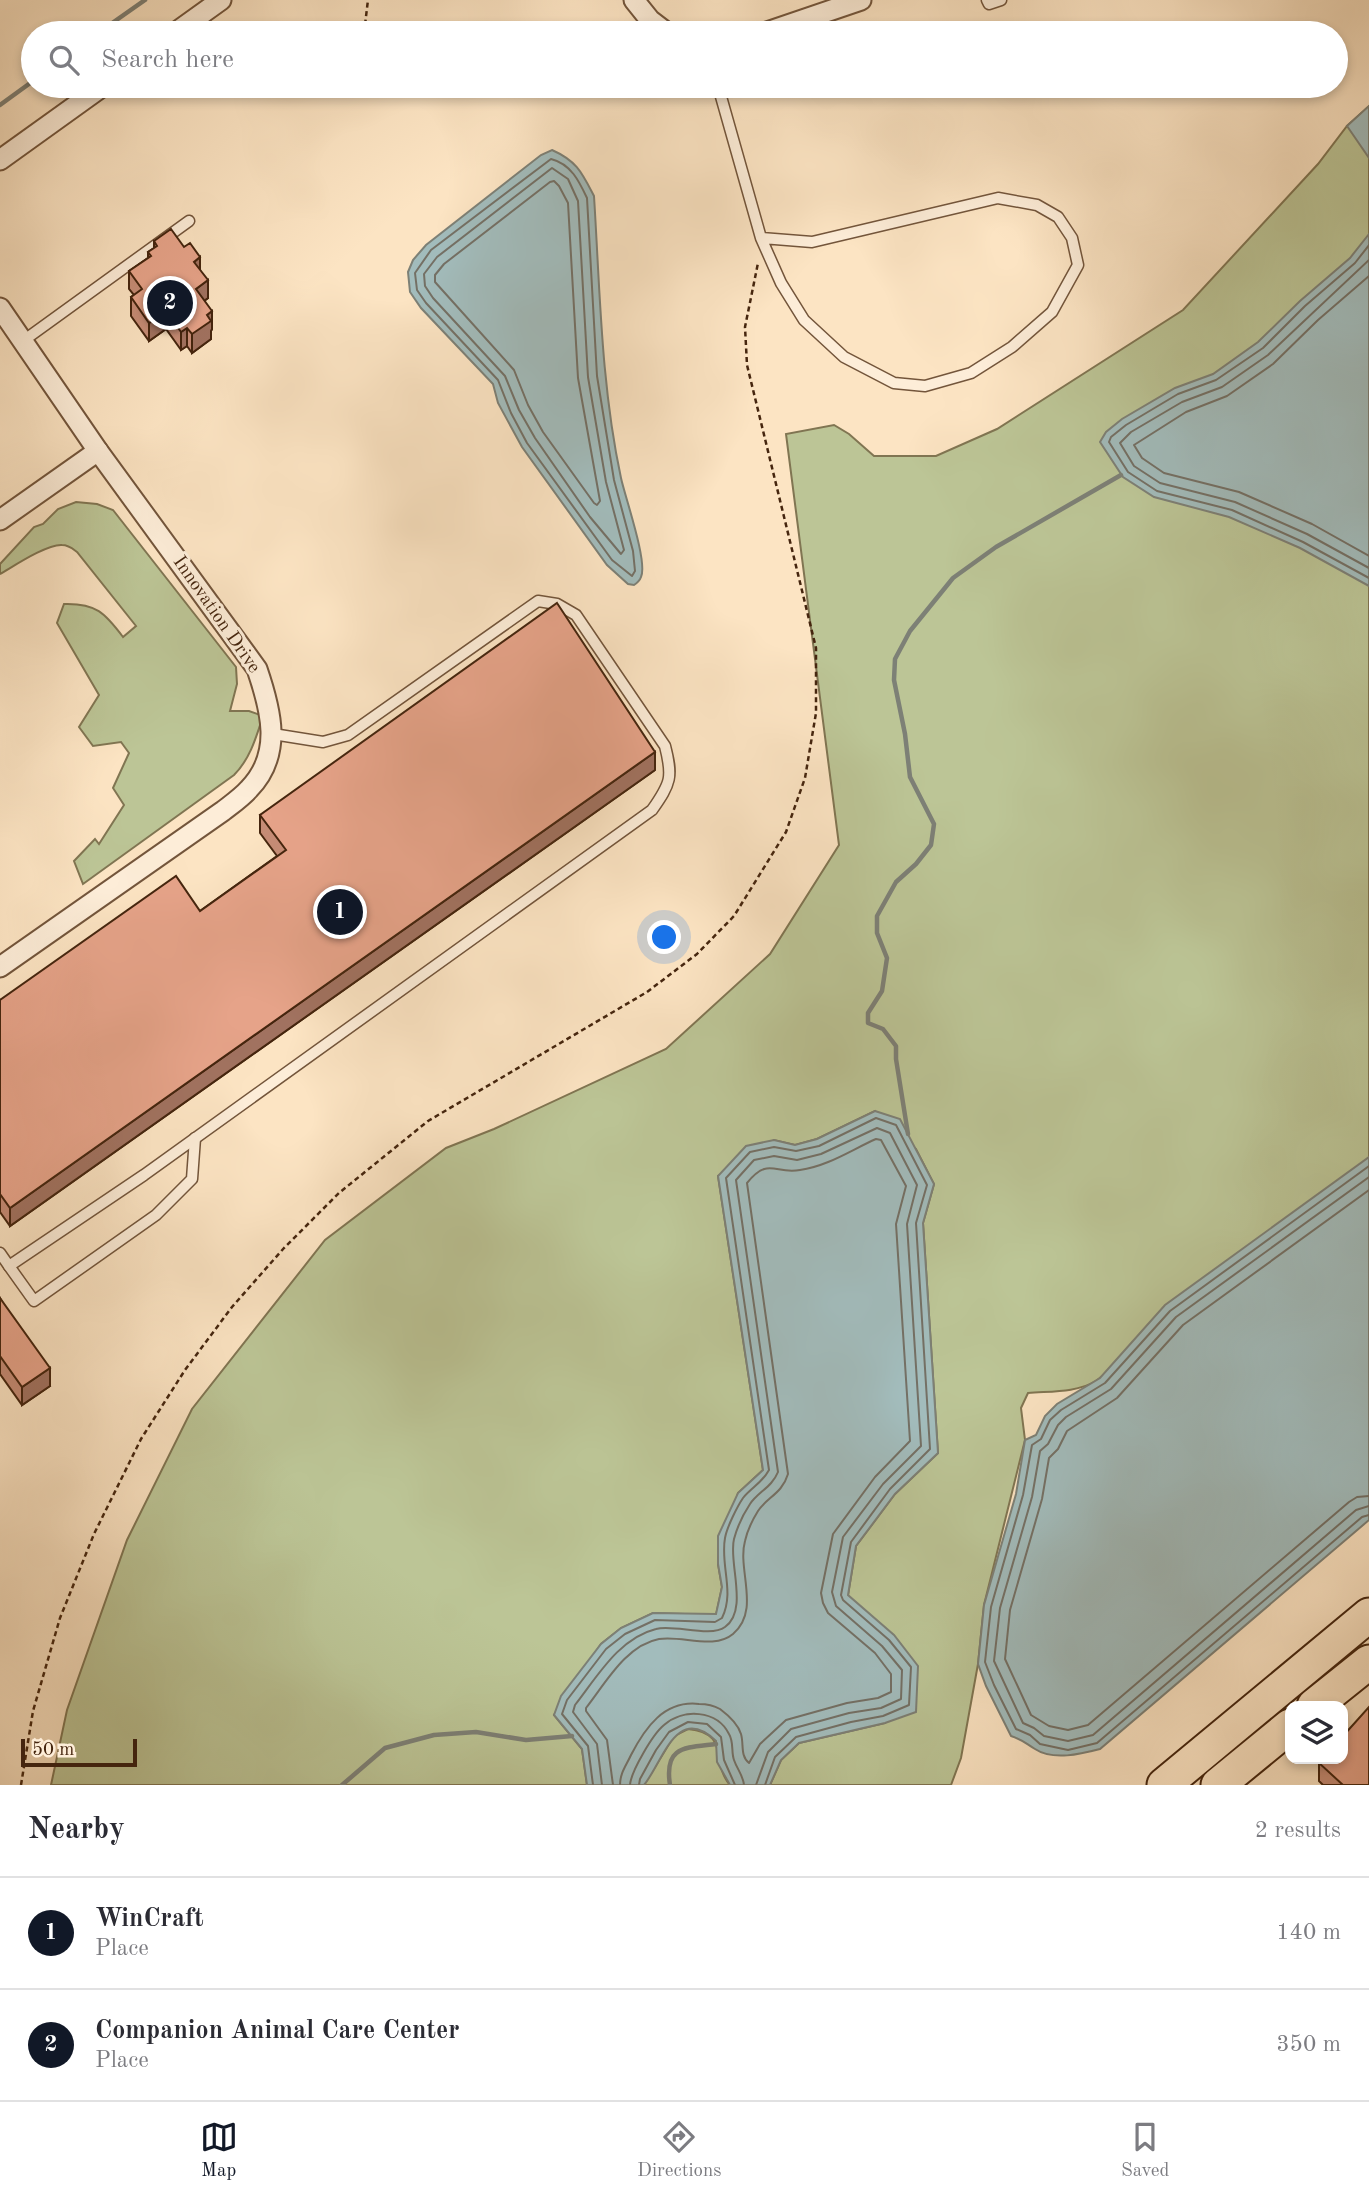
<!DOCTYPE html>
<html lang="en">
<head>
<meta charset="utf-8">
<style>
	body { margin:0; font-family:"Old Standard TT",serif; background:#f7f7f7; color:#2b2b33 }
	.controls { position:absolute; right:21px; bottom:21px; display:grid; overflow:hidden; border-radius:14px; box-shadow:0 4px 10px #0003 }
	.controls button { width:63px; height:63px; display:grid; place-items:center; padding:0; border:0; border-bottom:2px solid #e1e1e2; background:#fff; color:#2b2b33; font:35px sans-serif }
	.scale { position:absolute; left:21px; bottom:18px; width:116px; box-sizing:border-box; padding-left:7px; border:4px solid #45250e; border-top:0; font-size:19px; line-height:24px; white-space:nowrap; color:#45250e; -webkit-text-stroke:5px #fdedd8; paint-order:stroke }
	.you { position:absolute; left:665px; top:938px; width:24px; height:24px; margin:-18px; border:5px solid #fff; border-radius:50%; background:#1a73e8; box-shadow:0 0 0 10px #1a73e833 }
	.badge { display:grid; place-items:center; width:46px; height:46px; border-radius:50%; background:#111827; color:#fff; font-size:23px; font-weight:700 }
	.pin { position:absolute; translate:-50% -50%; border:4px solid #fff; box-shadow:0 2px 7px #0006 }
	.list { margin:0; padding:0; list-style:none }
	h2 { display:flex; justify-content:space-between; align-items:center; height:91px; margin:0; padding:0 28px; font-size:30px }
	h2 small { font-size:23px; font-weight:400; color:#7c7c81 }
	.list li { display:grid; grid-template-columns:46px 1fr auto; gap:21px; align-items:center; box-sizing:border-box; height:112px; padding:0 28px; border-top:2px solid #e1e1e2 }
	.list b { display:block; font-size:26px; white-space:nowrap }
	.list p { margin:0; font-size:23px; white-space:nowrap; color:#7c7c81 }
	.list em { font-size:23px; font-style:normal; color:#7c7c81 }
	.icon { flex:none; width:38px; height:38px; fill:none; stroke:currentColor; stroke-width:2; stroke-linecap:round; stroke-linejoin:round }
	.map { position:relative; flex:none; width:1369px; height:1785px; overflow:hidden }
	.search { position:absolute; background:#fff; box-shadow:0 4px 10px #0003; left:21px; right:21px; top:21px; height:77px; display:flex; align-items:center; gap:18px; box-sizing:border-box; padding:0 24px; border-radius:38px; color:#7c7c81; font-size:26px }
	.sheet { height:315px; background:#fff }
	nav { display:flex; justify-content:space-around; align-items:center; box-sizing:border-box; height:98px; border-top:2px solid #e1e1e2; background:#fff; font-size:19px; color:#7c7c81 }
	nav a { display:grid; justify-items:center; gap:4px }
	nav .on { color:#111827 }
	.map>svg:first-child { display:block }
</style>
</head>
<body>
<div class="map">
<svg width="1369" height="1785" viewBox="0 0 1369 1785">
	<rect width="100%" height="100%" fill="#fce4c3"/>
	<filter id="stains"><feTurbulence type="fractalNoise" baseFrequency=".00286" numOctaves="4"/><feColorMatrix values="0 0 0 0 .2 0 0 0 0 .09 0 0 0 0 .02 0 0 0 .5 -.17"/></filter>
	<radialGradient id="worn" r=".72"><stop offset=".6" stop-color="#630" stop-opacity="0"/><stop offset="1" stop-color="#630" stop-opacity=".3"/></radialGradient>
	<g fill="#bcc596" stroke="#807552" stroke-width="2">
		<path d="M1369,106V1160L1305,1205L1205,1294L1096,1381C1076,1393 1050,1391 1028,1393L1021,1408L1025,1440L984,1605L978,1664L961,1758L951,1785H770L781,1760L799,1743L885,1723L848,1595L856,1546L895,1494L938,1453L923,1223L934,1184L916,1149L875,1111L817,1139L795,1145L774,1140L718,1176L763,1470L738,1493L718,1564L722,1587L716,1615L653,1613L621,1628L601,1644L554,1715L582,1749L587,1785H51L67,1710L127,1540L192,1409L325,1240L446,1148L494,1129L666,1049L770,954L839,845L786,434L834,425L849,434L874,456H936L997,429L1183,310L1318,164L1347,126Z"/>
		<path d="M76,502L97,504L113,510L236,667L237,684L230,711H249L263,716C256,738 250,759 234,775L83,884L74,861L95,839L99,844L124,805L113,788L129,753L121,742L93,746L79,727L99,695L57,623L64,604C96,603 105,613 123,637L136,626L77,552C73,549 69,545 62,545C47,544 14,566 0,574V564L34,527L43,524L58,509Z"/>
		<path d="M688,1729C731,1733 710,1762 730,1785H644L674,1736Z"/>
	</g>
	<g fill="#a2bcbc" stroke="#7d8076" stroke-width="2">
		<polygon points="1369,106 1369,158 1347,126"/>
		<path d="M552,150C577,161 582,173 594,196C600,290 601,385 621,478C625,497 648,562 641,577C640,580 637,583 634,585L628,584L607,565L522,447L498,403L493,384L421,308L410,292L408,272L413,260L426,245L541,155Z"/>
		<polygon points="1369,234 1369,586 1300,548 1229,517 1154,497 1123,477 1100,442 1106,432 1122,419 1175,388 1213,374 1258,342 1300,301 1350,258"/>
		<path d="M875,1111L900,1119L934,1184L923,1223L938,1453L895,1494L856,1546L848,1595L894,1635L918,1666L916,1712L885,1723L799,1743L781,1760L770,1785H730L717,1762L716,1741C676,1703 663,1762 644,1785H587L582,1749L554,1715L561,1696L601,1644L621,1628L653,1613L716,1614L722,1587L718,1564V1536L738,1493L763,1470L718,1176L746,1146L774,1140L795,1145L817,1139Z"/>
		<path d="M1369,1157V1520L1100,1749C1081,1754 1053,1761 1035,1749C1025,1743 1023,1740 1011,1736L986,1686L978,1664L984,1605L1016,1494L1025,1440L1036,1435L1045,1416L1057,1404L1100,1378L1165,1305Z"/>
	</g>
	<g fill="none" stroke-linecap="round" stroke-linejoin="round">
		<g stroke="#747065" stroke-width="2">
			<path d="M551,159C571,164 579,181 587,198L597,376L614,480L633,551L635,571L632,576L612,560L527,443L511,413L498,380L426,303L417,290L415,273L431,250Z"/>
			<polygon points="552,168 568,179 578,201 588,377 606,482 624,550 621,554 590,517 535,438 519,410 505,376 433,298 425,286 424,274 437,257"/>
			<polygon points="554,181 559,186 568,203 578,378 600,501 597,505 594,503 543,432 528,405 514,370 435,282 435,275 444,264 550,182"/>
			<polyline points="1369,245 1355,263 1305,306 1263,348 1216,380 1178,394 1126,425 1111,437 1109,442 1128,472 1157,491 1232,510 1303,542 1369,578"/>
			<polyline points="1369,260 1268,355 1222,387 1182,402 1131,432 1120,443 1134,466 1160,483 1235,502 1307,534 1369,568"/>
			<polyline points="1369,276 1318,320 1273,364 1227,396 1186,412 1134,445 1142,458 1164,473 1239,492 1312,524 1369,556"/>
			<polyline points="1369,1166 1170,1311 1105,1383 1061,1410 1050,1420 1041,1439 1032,1445 1023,1495 991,1607 985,1662 994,1685 1016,1729 1030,1735 1040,1744 1068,1750 1097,1743 1362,1517 1369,1515"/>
			<polyline points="1369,1177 1176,1317 1111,1389 1066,1417 1058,1425 1048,1444 1040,1451 1032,1497 1000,1608 994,1661 1023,1723 1034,1728 1044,1736 1068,1741 1093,1735 1356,1510 1369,1506"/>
			<polyline points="1369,1190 1183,1325 1117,1398 1067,1431 1058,1449 1049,1458 1042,1499 1010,1610 1005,1659 1031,1715 1049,1726 1068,1730 1088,1725 1349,1502 1357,1497 1369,1496"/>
			<path d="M593,1785L588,1746L562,1714L567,1700L606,1649L625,1634L655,1620L715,1622L722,1618C735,1592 720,1565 725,1538C727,1527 737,1507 743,1498C751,1488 762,1483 769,1470L726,1178L750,1152L774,1147L796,1151L819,1146L876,1118L896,1125L927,1185L916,1223L930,1449L890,1489L851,1542L841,1595L843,1600L889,1640L911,1667L909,1705L883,1716L851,1722L796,1737L775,1757L765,1785"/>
			<path d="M602,1785L597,1744L573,1712L575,1705C597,1677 619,1638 656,1629C674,1624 710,1638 725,1627C749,1610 728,1562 734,1539C737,1528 744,1513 750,1504C758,1492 772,1487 778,1472L736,1180L754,1160L774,1156L797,1160L821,1154L877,1128L890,1133L917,1185L907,1224L921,1446L883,1484L843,1537L832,1592L836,1606L882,1646L902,1670L901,1699L881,1708L849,1713L791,1729L768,1752L756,1785"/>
			<path d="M613,1785L607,1740L586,1711V1708C605,1684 626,1645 659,1639C682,1635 714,1650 733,1634C761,1610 737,1570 745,1541C747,1532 753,1519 758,1511C767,1497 782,1494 788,1474L747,1183C769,1156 775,1175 800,1170C828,1166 851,1150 876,1139L881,1140L906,1186L896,1224L910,1441L875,1477L833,1534L821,1593L823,1603L828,1613L875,1653L891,1674V1692L878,1698L847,1703L786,1720L760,1744L749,1763C740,1756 744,1744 741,1734C738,1724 728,1715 720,1709C713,1705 706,1704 699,1704C664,1700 645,1728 631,1755C626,1766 620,1773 620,1785"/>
			<path d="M630,1785C631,1771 653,1734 664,1725C683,1708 717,1710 729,1734C734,1742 731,1752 734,1760C737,1769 743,1775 744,1785"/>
			<polyline points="639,1785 640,1779 656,1750 669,1732 688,1722 707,1724 721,1737 724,1760 735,1785"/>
		</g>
		<g stroke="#7d8076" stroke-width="4.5">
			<polyline points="98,33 145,0"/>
			<polyline points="0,105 33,81"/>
			<polyline points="908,1134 896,1059 896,1046 883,1029 868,1023 868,1013 882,991 887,958 877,933 877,916 896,882 916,864 931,845 934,824 910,777 905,734 894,680 895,659 910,631 953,578 996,547 1121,475"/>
			<polyline points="342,1785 385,1748 434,1735 476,1732 526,1740 572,1736"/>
			<path d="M670,1785C664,1746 684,1748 716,1744"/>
		</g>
		<defs>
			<g id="lane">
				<polyline points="987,0 989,4 1001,0"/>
				<polyline points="718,86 761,238 781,283 804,320 844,357 894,383 925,386 971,373 1012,347 1052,312 1078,265 1072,238 1058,217 1037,205 998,198 812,242 761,238"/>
				<polyline points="23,341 189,221"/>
				<path d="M0,1253L9,1266L144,1175L652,810C671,783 673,777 665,746L576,615L557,604L538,601L348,735L323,742L273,734"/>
				<polyline points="9,1266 34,1301 156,1215 192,1179 195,1138"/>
			</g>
			<g id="street">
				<polyline points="634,0 650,20 667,33"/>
				<polyline points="175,33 221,0"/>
				<polyline points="764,33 861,0"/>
				<polyline points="0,160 103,86"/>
				<path d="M0,308L98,451L257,669C271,710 283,754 249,789C242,797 232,804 223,811L0,967"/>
				<polyline points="0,520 98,451"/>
			</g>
			<g id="highway">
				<polyline points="1314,1706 1369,1662"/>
				<polyline points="1164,1785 1369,1615"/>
				<polyline points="1218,1785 1290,1726"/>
			</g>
		</defs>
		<use href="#lane" stroke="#73553b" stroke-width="13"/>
		<use href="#street" stroke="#73553b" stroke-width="23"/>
		<use href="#highway" stroke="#45250e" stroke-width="37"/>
		<g stroke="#45250e" stroke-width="2.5" stroke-dasharray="5 3.5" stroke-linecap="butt">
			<polyline points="364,33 368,0"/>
			<polyline points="21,1785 33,1711 60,1618 94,1534 141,1439 185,1370 232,1307 284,1248 339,1193 428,1121 647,992 697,954 734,916 786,832 805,778 816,713 816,648 747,365 745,327 758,263"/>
		</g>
		<use href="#lane" stroke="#fdedd8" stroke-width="10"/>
		<use href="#street" stroke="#fdedd8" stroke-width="19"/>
		<use href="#highway" stroke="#fce4c3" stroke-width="33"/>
	</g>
	<g fill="#c68c76" stroke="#45250e" stroke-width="2">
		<polygon points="154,241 200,270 208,298 204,301 212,329 211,331 211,339 192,353 187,346 181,350 166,329 149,341 131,316 131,297 134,295 129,289 129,271 148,258 148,252 154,248"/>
		<polygon points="655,770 10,1226 0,1212 0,1000 200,911 277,856 260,833 260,815"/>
		<polygon points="0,1298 50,1386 22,1405 0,1374"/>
		<polygon points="1319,1763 1369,1785 1323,1785 1319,1781"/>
	</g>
	<g fill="#a17260" stroke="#45250e" stroke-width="2">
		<polygon points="200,257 200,276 194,262"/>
		<polygon points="208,280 208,298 196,307 196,289"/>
		<polygon points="166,311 166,329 149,341 149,323"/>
		<polygon points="212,311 212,329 211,331 211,339 192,353 192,334 207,315"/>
		<polygon points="187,328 187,346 181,350 181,332"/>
		<polygon points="655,752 655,770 10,1226 10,1208"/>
		<polygon points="50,1368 50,1386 22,1405 22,1387"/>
	</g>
	<g fill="#e6a389" stroke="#45250e" stroke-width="2">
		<polygon points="171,229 184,247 190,243 200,257 194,262 208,280 196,289 212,311 207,315 211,321 192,334 187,328 181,332 166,311 149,323 131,297 142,289 129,271 151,256 148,252 157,246 154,241"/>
		<polygon points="557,603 655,752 10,1208 0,1194 0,1000 176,876 200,911 286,850 260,815"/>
		<polygon points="0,1298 50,1368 22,1387 0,1356"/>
		<polygon points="1369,1707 1369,1785 1343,1785 1319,1763 1322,1759 1343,1759 1343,1736"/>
	</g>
	<g text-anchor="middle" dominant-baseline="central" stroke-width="6" stroke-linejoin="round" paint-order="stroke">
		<g font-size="19" fill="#45250e" stroke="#fdedd8">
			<text transform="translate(216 615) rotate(55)">Innovation Drive</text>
		</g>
	</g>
	<rect width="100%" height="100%" filter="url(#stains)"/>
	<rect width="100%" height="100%" fill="url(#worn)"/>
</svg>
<div class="controls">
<button><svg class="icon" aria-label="layers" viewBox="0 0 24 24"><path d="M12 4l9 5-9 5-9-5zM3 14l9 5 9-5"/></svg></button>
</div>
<div class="scale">50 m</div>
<div class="you"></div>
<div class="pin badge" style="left:340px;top:912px">1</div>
<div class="pin badge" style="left:170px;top:303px">2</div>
<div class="search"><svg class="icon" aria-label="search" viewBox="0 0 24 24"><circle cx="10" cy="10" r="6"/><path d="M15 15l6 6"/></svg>Search here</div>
</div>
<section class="sheet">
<h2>Nearby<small>2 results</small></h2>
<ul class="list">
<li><span class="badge">1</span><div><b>WinCraft</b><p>Place</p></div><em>140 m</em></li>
<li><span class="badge">2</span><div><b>Companion Animal Care Center</b><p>Place</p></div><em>350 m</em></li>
</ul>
</section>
<nav>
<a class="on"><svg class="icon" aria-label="map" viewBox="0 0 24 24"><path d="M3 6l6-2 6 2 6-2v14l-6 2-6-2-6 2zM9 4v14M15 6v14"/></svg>Map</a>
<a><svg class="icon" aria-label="directions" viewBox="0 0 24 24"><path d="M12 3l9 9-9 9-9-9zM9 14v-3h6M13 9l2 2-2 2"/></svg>Directions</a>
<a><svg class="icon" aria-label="saved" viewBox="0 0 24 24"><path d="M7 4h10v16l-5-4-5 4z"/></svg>Saved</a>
</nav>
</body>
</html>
